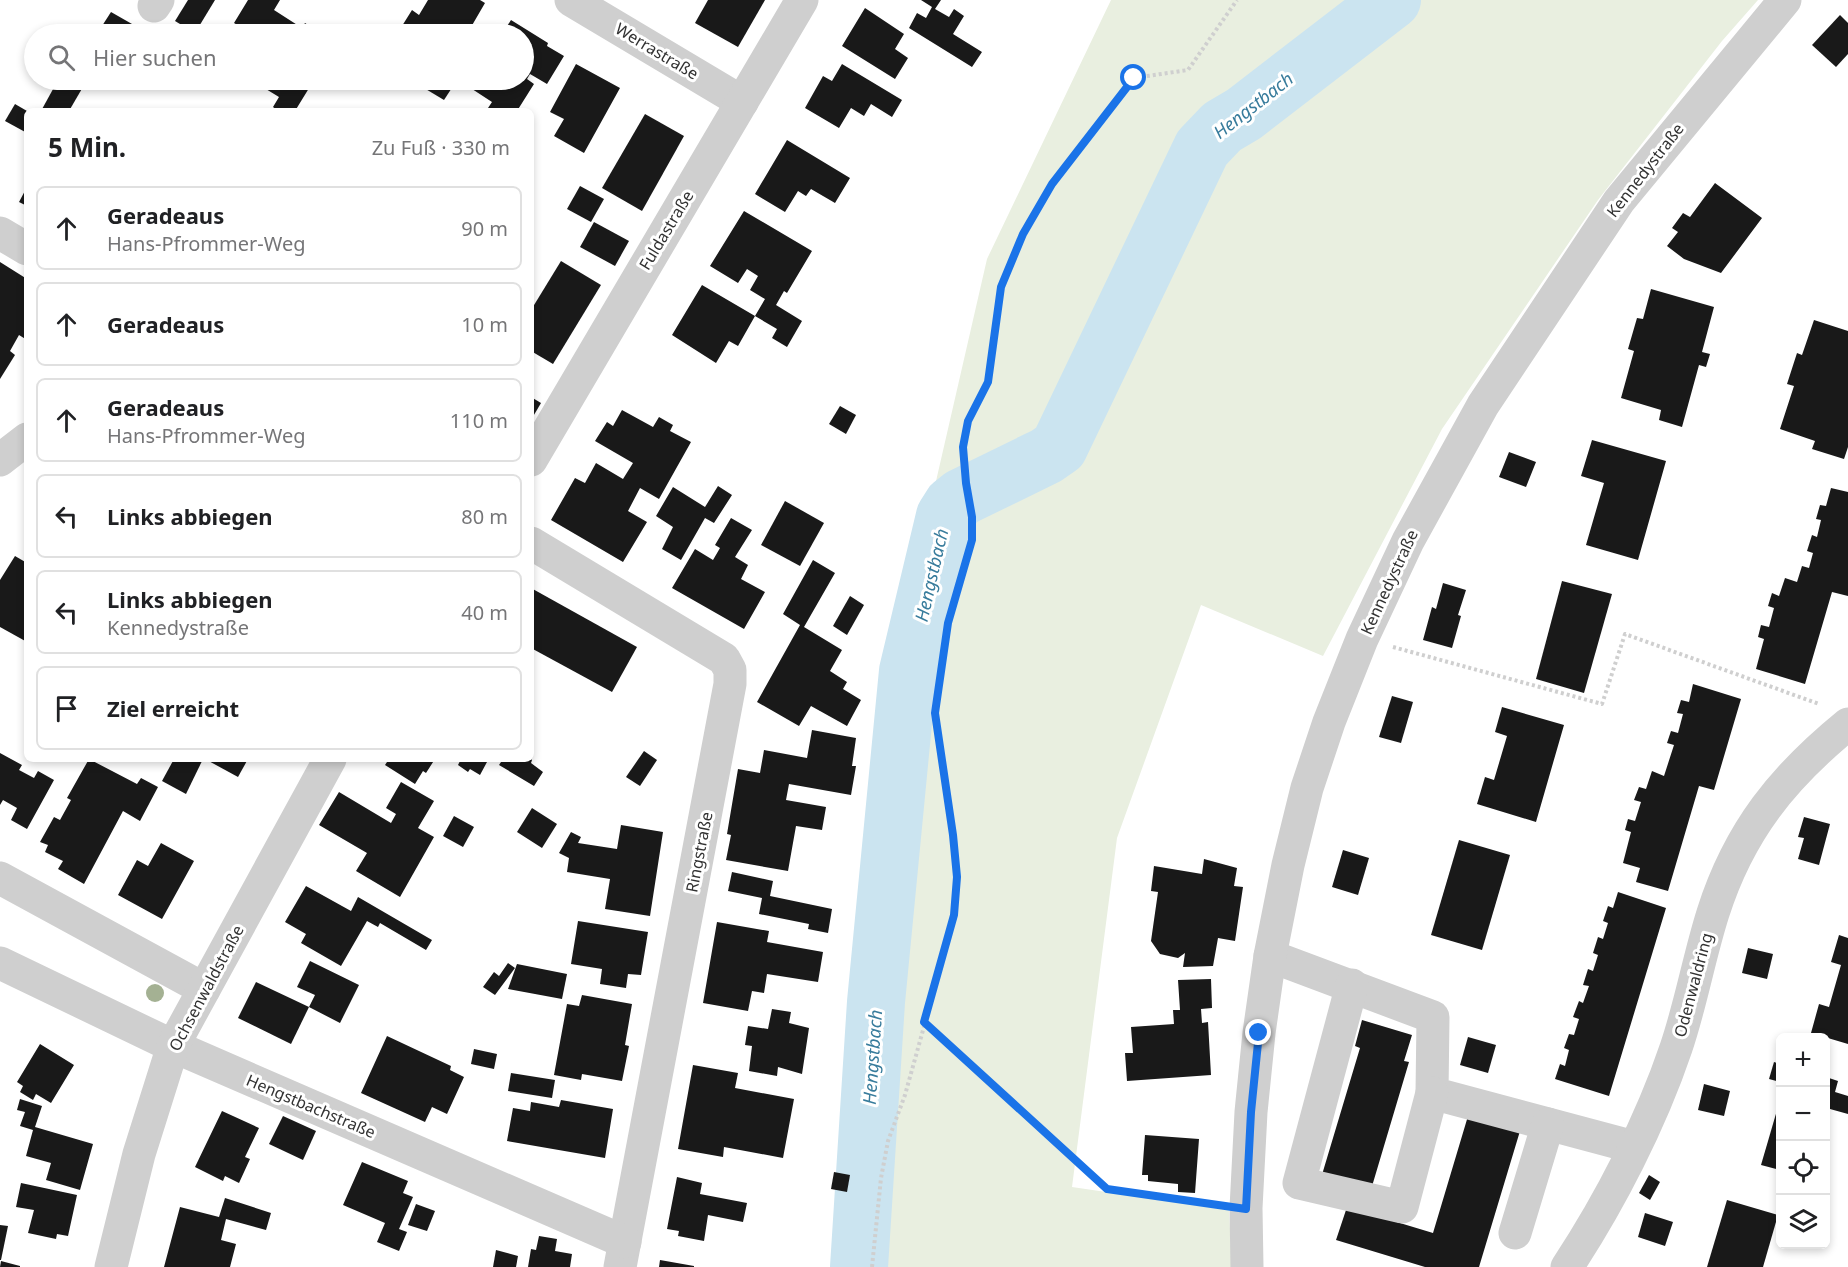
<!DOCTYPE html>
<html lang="de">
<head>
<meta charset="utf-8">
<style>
	body { margin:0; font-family:"Noto Sans",sans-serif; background:#f6f6f6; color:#202124 }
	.controls { position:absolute; right:18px; bottom:18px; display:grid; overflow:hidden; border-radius:9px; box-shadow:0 3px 9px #0003 }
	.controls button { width:54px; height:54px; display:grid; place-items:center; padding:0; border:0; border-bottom:2px solid #e0e0e0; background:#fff; color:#202124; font:30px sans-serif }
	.stop { position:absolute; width:18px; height:18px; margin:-14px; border:4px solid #1a73e8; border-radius:50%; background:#fff }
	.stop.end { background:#1a73e8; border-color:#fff; box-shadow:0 2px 6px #0008 }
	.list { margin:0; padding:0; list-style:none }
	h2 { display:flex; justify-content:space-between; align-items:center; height:78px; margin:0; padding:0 24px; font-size:26px }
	h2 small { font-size:20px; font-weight:400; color:#757577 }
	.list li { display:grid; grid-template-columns:39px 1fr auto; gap:18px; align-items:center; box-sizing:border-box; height:84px; margin:0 12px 12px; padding:0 12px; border:2px solid #e0e0e0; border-radius:9px }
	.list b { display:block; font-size:22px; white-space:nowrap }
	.list p { margin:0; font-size:20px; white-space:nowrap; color:#757577 }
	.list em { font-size:20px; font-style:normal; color:#757577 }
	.icon { flex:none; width:33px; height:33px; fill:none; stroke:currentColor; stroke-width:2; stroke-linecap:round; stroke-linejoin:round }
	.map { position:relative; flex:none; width:1848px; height:1267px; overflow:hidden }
	.search { position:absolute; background:#fff; box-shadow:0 3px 9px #0003; left:24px; top:24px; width:510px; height:66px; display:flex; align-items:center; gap:15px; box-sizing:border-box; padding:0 21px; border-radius:33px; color:#757577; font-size:22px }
	.panel { position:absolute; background:#fff; box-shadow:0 3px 9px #0003; left:24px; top:108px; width:510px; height:654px; border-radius:9px }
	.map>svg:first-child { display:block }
</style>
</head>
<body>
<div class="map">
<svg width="1848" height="1267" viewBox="0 0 1848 1267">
	<rect width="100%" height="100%" fill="#fff"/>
	<polygon fill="#e9efe0" points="1111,0 1758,0 1722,41 1598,200 1442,429 1323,656 1201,605 1117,838 1072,1187 1229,1210 1232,1267 883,1267 890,1181 849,1189 886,699 987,259"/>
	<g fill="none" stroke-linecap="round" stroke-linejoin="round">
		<polyline stroke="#cbe4f0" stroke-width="58" points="859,1267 876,1002 908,671 945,516 952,505 962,497 1046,456 1059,447 1202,148 1222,127 1244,114 1392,0"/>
	</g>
	<g fill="#191919">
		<polygon points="188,0 215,0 195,33 175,21"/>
		<polygon points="248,0 280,0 274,10 302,28 305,23 317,31 314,34 252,34 234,23"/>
		<polygon points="428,0 480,0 485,3 467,34 447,34 444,33 443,34 397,34 412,10 419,15"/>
		<polygon points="708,0 765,0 738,47 695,23"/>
		<polygon points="921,0 941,0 935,9 949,17 954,9 964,16 953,34 982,52 972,67 909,28 917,13 926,18 932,7"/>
		<polygon points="865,8 904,34 895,49 908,58 895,79 842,46"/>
		<polygon points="111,12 132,24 126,34 117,34 102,26"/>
		<polygon points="1840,15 1848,23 1848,54 1836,67 1812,45"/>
		<polygon points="511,20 548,43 547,46 564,56 547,84 530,74 527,79 534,84 517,111 486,111 492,102 469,87 474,80 524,80 524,34 502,34"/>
		<polygon points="93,29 102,34 90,34"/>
		<polygon points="576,64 620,88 584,153 554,136 564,119 550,112"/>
		<polygon points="842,64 902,100 892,117 871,104 864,116 851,108 839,128 805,108 823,76 832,81"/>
		<polygon points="58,80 87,80 69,111 41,111"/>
		<polygon points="251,80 314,80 295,111 278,111 273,107 279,97"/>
		<polygon points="416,80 457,80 444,100 414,82"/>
		<polygon points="15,104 27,111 27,133 5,121"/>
		<polygon points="645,114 684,136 642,211 602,188"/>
		<polygon points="787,140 850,178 835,203 811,189 806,196 798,191 785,212 755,194"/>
		<polygon points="1715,183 1762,218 1721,273 1684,259 1667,246 1678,232 1672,228 1683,213 1690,217"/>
		<polygon points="580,186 604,199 591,222 567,209"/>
		<polygon points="27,187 27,206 19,202"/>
		<polygon points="744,211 812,251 787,293 784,291 776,305 802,321 787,347 772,338 777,329 755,316 765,299 750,290 758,276 747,269 738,283 710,266"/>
		<polygon points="594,222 629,241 615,266 580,247"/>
		<polygon points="561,261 601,285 553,364 531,351 531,310"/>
		<polygon points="0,262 27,279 27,340 19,335 10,351 15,355 0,379"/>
		<polygon points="702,285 755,316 738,346 729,341 716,363 672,335"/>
		<polygon points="1651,289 1714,307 1702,352 1710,354 1706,367 1699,365 1682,427 1659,420 1661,410 1621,398 1634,351 1628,349 1637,318 1643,319"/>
		<polygon points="1814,320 1848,331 1848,447 1844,459 1812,449 1815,441 1780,429 1794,386 1787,384 1797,353 1802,355"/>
		<polygon points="531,397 541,403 531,420"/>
		<polygon points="840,406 856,415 846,434 829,424"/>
		<polygon points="622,410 653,427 659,417 673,425 670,431 691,442 659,499 640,488 628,511 647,522 623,562 551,520 575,478 585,483 596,463 623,479 633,463 595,441 607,422 613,426"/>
		<polygon points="1592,440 1666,461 1638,560 1586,545 1604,483 1581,476"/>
		<polygon points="1509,452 1536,462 1526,487 1499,477"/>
		<polygon points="718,486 732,495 714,523 705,518 681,560 662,549 673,527 656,516 673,487 705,507"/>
		<polygon points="1831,488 1848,492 1848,596 1832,592 1805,684 1756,669 1764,639 1758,637 1761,625 1769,627 1774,608 1768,606 1772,593 1779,596 1785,578 1797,582 1802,566 1809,568 1813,553 1807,551 1812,535 1817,537 1821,520 1816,519 1820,505 1826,506"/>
		<polygon points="785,501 824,523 800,566 761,545"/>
		<polygon points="731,518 752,530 735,557 748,565 741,579 765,592 744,629 672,588 695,549 713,560 720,548 715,545"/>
		<polygon points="15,556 27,563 27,642 0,627 0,580"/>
		<polygon points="813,560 835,573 804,627 842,650 830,671 847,682 843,689 861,700 847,726 811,706 799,726 757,702 800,625 783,614"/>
		<polygon points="1562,581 1612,594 1584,693 1536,679"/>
		<polygon points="1443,583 1466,590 1458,615 1461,616 1452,648 1423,640 1432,607 1436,609"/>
		<polygon points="531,588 637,647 612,692 531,648"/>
		<polygon points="850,596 864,605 847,635 833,626"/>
		<polygon points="1693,684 1741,699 1714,790 1699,786 1668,891 1636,882 1640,868 1623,863 1631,832 1625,830 1628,819 1635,821 1641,802 1634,800 1639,787 1646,789 1652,771 1664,776 1674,745 1667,743 1671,731 1678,733 1683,714 1677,713 1681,700 1689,702"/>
		<polygon points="1392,696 1413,702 1401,743 1379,737"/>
		<polygon points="1502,707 1564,725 1536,822 1477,804 1485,777 1494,780 1507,736 1495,732"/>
		<polygon points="812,730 856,738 852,766 856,766 851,795 789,784 786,800 826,807 822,830 796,826 788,871 726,860 731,835 727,834 738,769 760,773 764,750 807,758"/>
		<polygon points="644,751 657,760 640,786 626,777"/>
		<polygon points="0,753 22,765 19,770 34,778 38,771 54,780 27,829 11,820 17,808 3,800 0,805"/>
		<polygon points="89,759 137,784 141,778 158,787 140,821 123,811 84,884 58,869 63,861 45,852 48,845 40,842 54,817 60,820 71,800 67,798"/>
		<polygon points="174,759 203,759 186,794 162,781"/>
		<polygon points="205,759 248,759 238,777"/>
		<polygon points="389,759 435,759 426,773 423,771 415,784 385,765"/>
		<polygon points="461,759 483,759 487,762 480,775 470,769 468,772 458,765"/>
		<polygon points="503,759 531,759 532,760 531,763 543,772 534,786 499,765"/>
		<polygon points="401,782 434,801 418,828 434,837 400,897 356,871 367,853 319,825 339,792 391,823 396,814 386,808"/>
		<polygon points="532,808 557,824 542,848 517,832"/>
		<polygon points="454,816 474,827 463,847 443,836"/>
		<polygon points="1804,817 1830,824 1819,865 1798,859 1804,838 1798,837"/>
		<polygon points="621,825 663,832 650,916 605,909 610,879 567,872 569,858 559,853 571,832 581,837 578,843 617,849"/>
		<polygon points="1459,840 1510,855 1482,950 1431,935"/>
		<polygon points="161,843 194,861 162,919 118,895 137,860 148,866"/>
		<polygon points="1343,850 1369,858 1358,895 1332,887"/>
		<polygon points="1204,859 1237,868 1234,886 1243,887 1235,941 1218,938 1213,966 1183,967 1185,953 1178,958 1160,954 1151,941 1158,892 1151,891 1154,866 1202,874"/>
		<polygon points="732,872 773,881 770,896 832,909 828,933 808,929 809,924 759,914 762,898 728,891"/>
		<polygon points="306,886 351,911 358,897 432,940 426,950 380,923 378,927 367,921 341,966 301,943 306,934 285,922"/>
		<polygon points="1618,892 1666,908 1609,1096 1555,1079 1560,1064 1565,1066 1569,1050 1564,1048 1569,1034 1574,1035 1579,1019 1573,1017 1579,1001 1583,1003 1589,986 1583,985 1588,969 1593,971 1598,955 1593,953 1598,937 1603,939 1608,923 1603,921 1608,906 1613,908"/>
		<polygon points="578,921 648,932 641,975 628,974 626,988 600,984 602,969 571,964"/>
		<polygon points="717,922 769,931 767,942 823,952 818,982 767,974 764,993 752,991 748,1011 703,1003"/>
		<polygon points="1839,935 1848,938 1848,1044 1811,1033 1819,1004 1829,1007 1841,965 1831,962"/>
		<polygon points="1748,948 1773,954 1767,979 1742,973"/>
		<polygon points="310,961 359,985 340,1023 309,1007 315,995 297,987"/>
		<polygon points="508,963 515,968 495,995 483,987 494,972 499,976"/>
		<polygon points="517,964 567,974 562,999 508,989"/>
		<polygon points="1211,979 1212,1008 1201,1009 1202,1023 1208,1022 1211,1075 1127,1081 1125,1053 1133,1053 1131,1027 1174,1024 1173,1010 1180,1010 1178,980"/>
		<polygon points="256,982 309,1007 291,1044 238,1018"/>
		<polygon points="582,995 632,1004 625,1045 629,1046 622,1081 582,1074 581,1080 554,1075 567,1004 579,1006"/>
		<polygon points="772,1009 791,1012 789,1023 809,1028 802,1074 778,1067 777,1076 749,1071 752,1046 745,1045 748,1026 768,1029"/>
		<polygon points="1362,1020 1412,1035 1404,1061 1409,1062 1370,1193 1321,1178 1360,1048 1355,1046"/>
		<polygon points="387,1036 451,1066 450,1070 464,1077 447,1114 432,1107 425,1122 361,1093"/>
		<polygon points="1468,1037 1496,1045 1488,1073 1460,1065"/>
		<polygon points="40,1044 74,1065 51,1103 36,1094 33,1100 20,1092 23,1086 17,1082"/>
		<polygon points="474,1049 497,1054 494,1069 471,1064"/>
		<polygon points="1774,1062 1780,1064 1780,1082 1769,1079"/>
		<polygon points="693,1065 738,1073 735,1088 794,1099 783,1158 724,1147 723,1157 678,1149"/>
		<polygon points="511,1073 555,1080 552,1098 508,1091"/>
		<polygon points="1826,1077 1838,1081 1835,1092 1848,1096 1848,1114 1830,1109 1826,1124"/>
		<polygon points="1704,1084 1730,1091 1724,1116 1698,1110"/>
		<polygon points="20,1099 42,1106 35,1127 93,1144 80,1190 46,1180 51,1163 26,1156 33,1130 20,1126 25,1112 17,1110"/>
		<polygon points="561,1100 613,1109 605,1158 507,1141 513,1108 530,1111 531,1102 559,1107"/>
		<polygon points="1780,1100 1780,1170 1761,1165"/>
		<polygon points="222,1111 259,1128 245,1157 250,1159 239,1183 225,1176 223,1181 195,1167"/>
		<polygon points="283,1116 316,1131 303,1160 269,1144"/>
		<polygon points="1468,1116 1520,1131 1479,1267 1425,1267 1336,1240 1347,1207 1433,1233"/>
		<polygon points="1145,1135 1199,1139 1195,1193 1178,1192 1178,1184 1148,1181 1148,1175 1142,1175"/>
		<polygon points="362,1162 408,1181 403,1193 413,1197 399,1229 407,1232 399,1251 377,1242 385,1223 343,1205"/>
		<polygon points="834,1172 850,1175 847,1192 831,1189"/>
		<polygon points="1649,1175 1660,1182 1650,1200 1639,1193"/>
		<polygon points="677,1177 702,1183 700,1194 747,1203 743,1222 708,1215 704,1241 678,1236 679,1231 667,1229"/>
		<polygon points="21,1183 77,1195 68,1236 57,1234 56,1239 28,1233 34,1210 16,1207"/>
		<polygon points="225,1198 271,1213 266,1230 226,1219 221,1240 236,1244 230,1267 164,1267 180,1207 219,1217"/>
		<polygon points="1727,1200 1778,1215 1763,1267 1707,1267"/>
		<polygon points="416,1204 435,1211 427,1231 408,1225"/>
		<polygon points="1645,1213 1673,1222 1665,1246 1638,1237"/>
		<polygon points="0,1225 8,1226 1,1260 0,1260"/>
		<polygon points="539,1236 557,1239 555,1251 572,1254 570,1267 528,1267 531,1249 536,1250"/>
		<polygon points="496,1250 518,1256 516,1267 493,1267"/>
		<polygon points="660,1260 694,1266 694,1267 659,1267"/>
		<polygon points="1,1261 20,1266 20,1267 0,1267"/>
	</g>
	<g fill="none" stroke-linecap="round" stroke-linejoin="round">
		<g stroke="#cfcfcf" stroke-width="4" stroke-dasharray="3 3" stroke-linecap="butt">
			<polyline points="1393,647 1602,704 1625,634 1819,704"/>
			<polyline points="924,1021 1107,1189 1215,1204"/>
			<polyline points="872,1267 881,1178 888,1141 905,1095 955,915 957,877 953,835 935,713 948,623 972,540 972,517 966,483 963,447 968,421 988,383 1001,287 1023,234 1052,184 1134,78 1188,70 1237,0"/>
		</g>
		<g stroke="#cfcfcf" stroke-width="33">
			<polyline points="571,0 742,102"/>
			<polyline points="154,6 158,0"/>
			<polyline points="0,233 27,249"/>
			<polyline points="0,460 27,439"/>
			<polyline points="531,460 802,0"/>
			<polyline points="531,543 724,659 730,670 730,684 620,1267"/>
			<polyline points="0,878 204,989"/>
			<polyline points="1270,956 1433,1017 1432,1093 1634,1147"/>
			<polyline points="0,963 173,1046 625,1242"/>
			<polyline points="1352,985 1299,1183 1402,1207 1432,1093"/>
			<polyline points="1515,1233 1548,1124"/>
			<polyline points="111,1267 139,1154 173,1046 330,759"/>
			<polyline points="1247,1267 1246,1208 1251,1112 1259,1033 1270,956 1288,865 1307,788 1329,722 1362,639 1408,541 1483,405 1619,201 1785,0"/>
			<path d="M1567,1267C1610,1202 1651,1122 1676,1048C1691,1004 1699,957 1713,913C1739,831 1783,777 1848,724"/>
		</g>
	</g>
	<circle fill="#a4b193" cx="155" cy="993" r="9"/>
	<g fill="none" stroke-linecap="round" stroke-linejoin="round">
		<polyline stroke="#1a73e8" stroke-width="8" points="1134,78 1052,184 1023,234 1001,287 988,382 968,421 963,447 966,483 972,517 972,540 948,623 935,713 953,835 957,877 954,915 924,1022 1107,1189 1246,1209 1251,1112 1259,1033"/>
	</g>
	<g text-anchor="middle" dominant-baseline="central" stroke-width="6" stroke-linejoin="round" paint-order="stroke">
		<g font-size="16" fill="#323232" stroke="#fff">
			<text transform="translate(657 51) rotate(31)">Werrastraße</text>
			<text transform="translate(1645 170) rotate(-52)">Kennedystraße</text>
			<text transform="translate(666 230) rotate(-59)">Fuldastraße</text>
			<text transform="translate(1389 582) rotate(-65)">Kennedystraße</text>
			<text transform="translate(699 852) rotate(-79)">Ringstraße</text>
			<text transform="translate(1693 985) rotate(-75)">Odenwaldring</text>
			<text transform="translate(206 988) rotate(-62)">Ochsenwaldstraße</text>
			<text transform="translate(311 1106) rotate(23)">Hengstbachstraße</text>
		</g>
		<g font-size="18" font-style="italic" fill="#387c9c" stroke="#fff">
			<text transform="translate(1253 105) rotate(-38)">Hengstbach</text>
			<text transform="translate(931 575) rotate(-77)">Hengstbach</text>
			<text transform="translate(872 1057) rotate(-86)">Hengstbach</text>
		</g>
	</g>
</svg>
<div class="controls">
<button>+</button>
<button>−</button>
<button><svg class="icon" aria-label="locate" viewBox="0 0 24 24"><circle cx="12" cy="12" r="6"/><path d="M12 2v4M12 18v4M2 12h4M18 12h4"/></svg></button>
<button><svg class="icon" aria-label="layers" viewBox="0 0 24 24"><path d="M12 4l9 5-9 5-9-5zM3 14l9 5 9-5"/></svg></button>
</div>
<div class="stop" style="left:1134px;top:78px"></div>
<div class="stop end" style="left:1259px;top:1033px"></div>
<div class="search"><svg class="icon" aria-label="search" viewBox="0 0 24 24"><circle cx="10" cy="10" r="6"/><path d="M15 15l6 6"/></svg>Hier suchen</div>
<section class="panel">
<h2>5 Min.<small>Zu Fuß · 330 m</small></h2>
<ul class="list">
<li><svg class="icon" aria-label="ahead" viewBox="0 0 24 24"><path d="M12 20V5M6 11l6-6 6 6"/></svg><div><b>Geradeaus</b><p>Hans-Pfrommer-Weg</p></div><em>90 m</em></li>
<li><svg class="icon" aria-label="ahead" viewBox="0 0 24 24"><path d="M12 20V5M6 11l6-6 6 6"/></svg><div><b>Geradeaus</b></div><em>10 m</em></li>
<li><svg class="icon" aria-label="ahead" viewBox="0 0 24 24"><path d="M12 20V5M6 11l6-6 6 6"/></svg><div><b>Geradeaus</b><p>Hans-Pfrommer-Weg</p></div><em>110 m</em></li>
<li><svg class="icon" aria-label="left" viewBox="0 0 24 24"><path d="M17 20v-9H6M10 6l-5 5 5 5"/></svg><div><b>Links abbiegen</b></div><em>80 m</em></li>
<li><svg class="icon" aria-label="left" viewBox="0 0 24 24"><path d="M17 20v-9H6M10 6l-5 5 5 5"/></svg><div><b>Links abbiegen</b><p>Kennedystraße</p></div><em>40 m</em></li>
<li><svg class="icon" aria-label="arrive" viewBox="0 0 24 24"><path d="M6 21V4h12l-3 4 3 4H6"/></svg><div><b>Ziel erreicht</b></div></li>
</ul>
</section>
</div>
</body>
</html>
